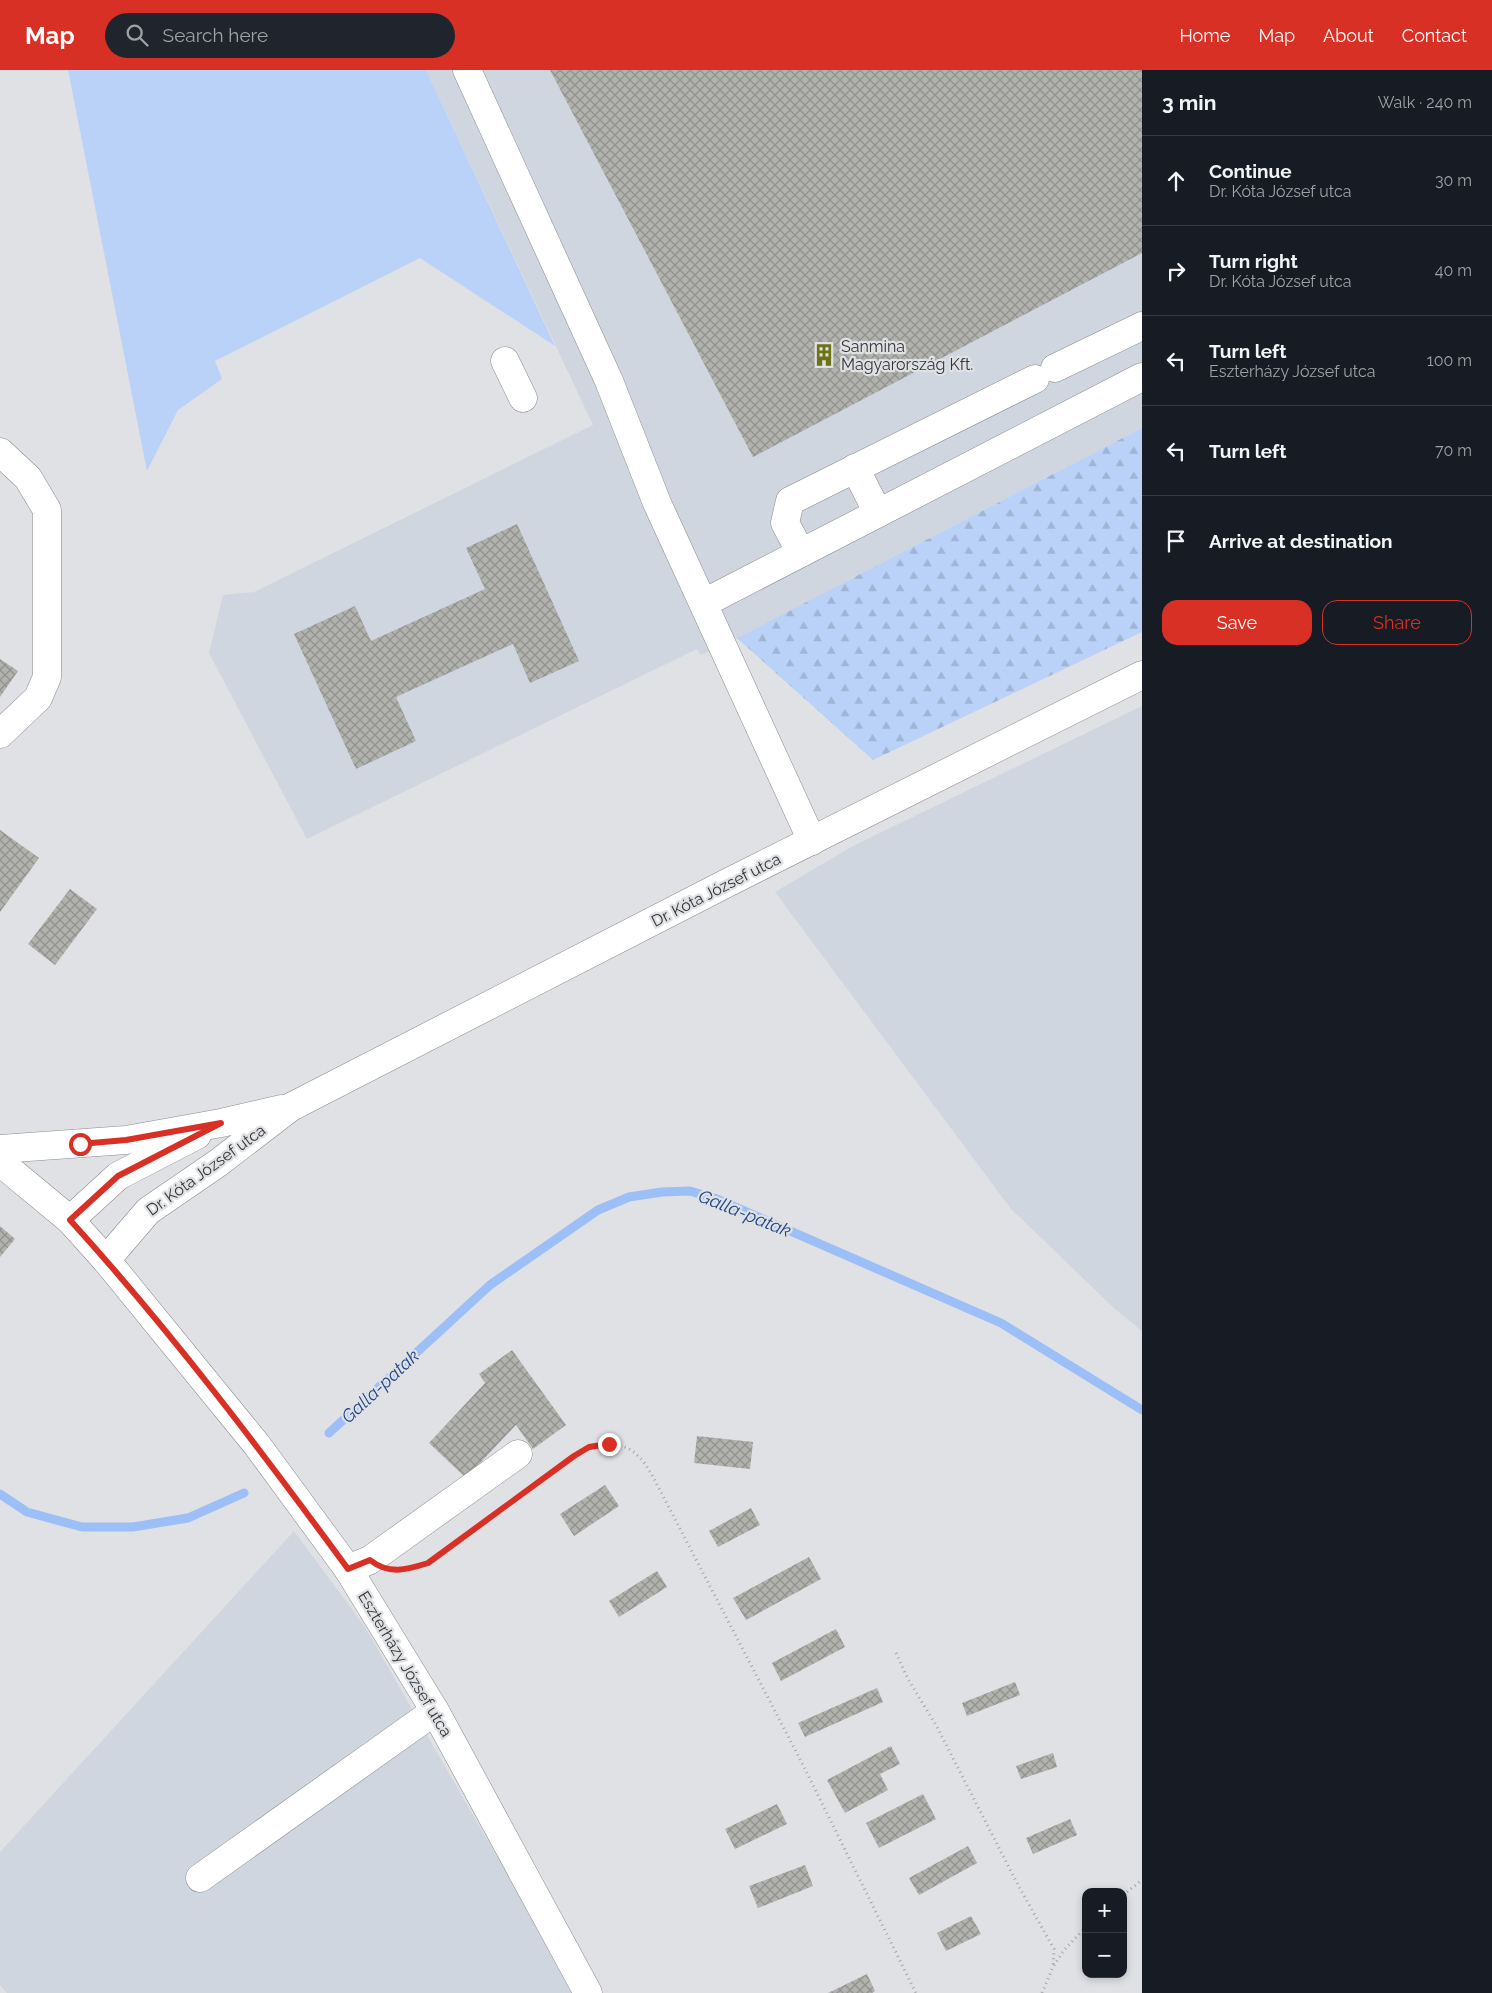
<!DOCTYPE html>
<html lang="en">
<head>
<meta charset="utf-8">
<style>
	body { margin:0; font-family:Raleway,sans-serif; background:#20242c; color:#f1f3f6 }
	.controls { position:absolute; right:15px; bottom:15px; display:grid; overflow:hidden; border-radius:10px; box-shadow:0 2px 8px #0003 }
	.controls button { width:45px; height:45px; display:grid; place-items:center; padding:0; border:0; border-bottom:1px solid #363941; background:#171b24; color:#f1f3f6; font:25px sans-serif }
	.stop { position:absolute; width:15px; height:15px; margin:-11px; border:4px solid #d93025; border-radius:50%; background:#fff }
	.stop.end { background:#d93025; border-color:#fff; box-shadow:0 1px 5px #0008 }
	.list { margin:0; padding:0; list-style:none }
	h2 { display:flex; justify-content:space-between; align-items:center; height:65px; margin:0; padding:0 20px; font-size:21px }
	h2 small { font-size:16px; font-weight:400; color:#9ea1a6 }
	.list li { display:grid; grid-template-columns:32px 1fr auto; gap:15px; align-items:center; box-sizing:border-box; height:90px; padding:0 20px; border-top:1px solid #363941 }
	.list b { display:block; font-size:19px; white-space:nowrap }
	.list p { margin:0; font-size:16px; white-space:nowrap; color:#9ea1a6 }
	.list em { font-size:16px; font-style:normal; color:#9ea1a6 }
	.actions { display:flex; gap:10px; padding:15px 20px }
	.actions a { flex:1; padding:11px 0; border:1px solid #d93025; border-radius:15px; text-align:center; font-size:18px; color:#d93025 }
	.actions .main { background:#d93025; color:#fff }
	.icon { flex:none; width:28px; height:28px; fill:none; stroke:currentColor; stroke-width:2; stroke-linecap:round; stroke-linejoin:round }
	.map { position:relative; flex:none; width:1142px; height:1923px; overflow:hidden }
	header { display:flex; align-items:center; gap:30px; box-sizing:border-box; height:70px; padding:0 25px; background:#d93025; color:#fff }
	header strong { font-size:24px }
	nav { display:flex; gap:28px; margin-inline-start:auto; font-size:18px }
	.search { width:350px; height:45px; background:#20242c; display:flex; align-items:center; gap:12px; box-sizing:border-box; padding:0 18px; border-radius:28px; color:#9ea1a6; font-size:19px }
	main { display:flex }
	aside { flex:1; background:#171b24 }
	.map>svg:first-child { display:block }
</style>
</head>
<body>
<header>
<strong>Map</strong>
<div class="search"><svg class="icon" aria-label="search" viewBox="0 0 24 24"><circle cx="10" cy="10" r="6"/><path d="M15 15l6 6"/></svg>Search here</div>
<nav><a>Home</a><a>Map</a><a>About</a><a>Contact</a></nav>
</header>
<main>
<div class="map">
<svg width="1142" height="1923" viewBox="0 0 1142 1923">
	<defs>
		<pattern id="forest-firs" width="22" height="20" patternUnits="userSpaceOnUse" patternTransform="scale(1.25)"><rect width="22" height="20" fill="#bad2f8"/><path d="M5 1l3.5 6h-7zM16 11l3.5 6h-7z" fill="#a0b5d5"/></pattern>
		<pattern id="building-cross-hatch" width="8" height="8" patternUnits="userSpaceOnUse" patternTransform="scale(1.25)"><rect width="8" height="8" fill="#b1b1ae"/><path d="M0 0l8 8M0 8l8-8" fill="none" stroke="#91918e"/></pattern>
	</defs>
	<rect width="100%" height="100%" fill="#dfe1e4"/>
	<g fill="#d0d6df">
		<polygon points="426,0 1142,0 1142,358 737,568 701,585 697,579 307,769 209,583 223,525 254,522 593,355"/>
		<polygon points="1142,636 1142,1261 1115,1239 1011,1139 775,822 853,776"/>
		<polygon points="294,1461 365,1557 516,1820 571,1923 7,1923 0,1915 0,1782"/>
	</g>
	<polygon fill="#bad2f8" points="68,0 426,0 555,276 420,188 215,291 222,309 178,340 147,401"/>
	<polygon fill="url(#forest-firs)" points="1142,358 1142,562 873,690 737,568"/>
	<g fill="none" stroke-linecap="round" stroke-linejoin="round">
		<g stroke="#9dbff7" stroke-width="9">
			<polyline points="329,1363 490,1215 598,1140 629,1127 662,1122 690,1121 717,1129 1001,1253 1142,1340"/>
			<polyline points="0,1424 27,1442 82,1457 133,1457 188,1448 244,1423"/>
		</g>
	</g>
	<g fill="url(#building-cross-hatch)">
		<polygon points="550,0 1142,0 1142,183 753,387"/>
		<polygon points="517,454 579,591 530,613 513,574 396,627 416,671 356,699 294,564 355,536 371,571 485,519 466,478"/>
		<polygon points="0,589 18,601 0,627"/>
		<polygon points="0,760 39,788 0,842"/>
		<polygon points="70,819 97,839 55,895 28,874"/>
		<polygon points="0,1156 15,1169 0,1187"/>
		<polygon points="512,1280 566,1355 533,1379 516,1355 466,1408 429,1373 485,1313 479,1304"/>
		<polygon points="697,1366 753,1372 750,1399 694,1393"/>
		<polygon points="605,1415 619,1436 574,1466 560,1444"/>
		<polygon points="751,1438 760,1455 718,1477 709,1461"/>
		<polygon points="809,1487 821,1509 746,1550 733,1528"/>
		<polygon points="657,1501 667,1517 619,1547 609,1531"/>
		<polygon points="836,1559 845,1577 781,1611 772,1593"/>
		<polygon points="1015,1612 1020,1625 967,1646 962,1633"/>
		<polygon points="877,1618 883,1632 805,1667 798,1653"/>
		<polygon points="891,1676 900,1694 880,1704 888,1720 845,1743 827,1710"/>
		<polygon points="1053,1683 1057,1697 1021,1709 1016,1696"/>
		<polygon points="923,1724 936,1749 879,1778 866,1753"/>
		<polygon points="777,1734 787,1754 735,1779 725,1759"/>
		<polygon points="1070,1749 1077,1765 1033,1784 1026,1768"/>
		<polygon points="968,1776 977,1793 919,1825 909,1808"/>
		<polygon points="805,1795 813,1816 758,1838 749,1816"/>
		<polygon points="971,1846 981,1864 946,1881 937,1863"/>
		<polygon points="867,1904 875,1921 872,1923 828,1923"/>
	</g>
	<g fill="none" stroke-linecap="round" stroke-linejoin="round">
		<defs>
			<g id="minor">
				<polyline points="467,0 609,311 657,433 812,771"/>
				<polyline points="505,291 523,328"/>
				<polyline points="1055,298 1142,256"/>
				<polyline points="0,382 28,408 47,440 47,607 38,628 0,664"/>
				<polyline points="855,398 878,443"/>
				<polyline points="801,483 785,453 790,431 1035,309"/>
				<polyline points="704,533 1142,307"/>
				<polyline points="0,1079 126,1070 221,1053 282,1039"/>
				<polyline points="0,1092 70,1150 106,1190 257,1375 348,1499 435,1641 588,1923"/>
				<polyline points="70,1150 118,1106 197,1065"/>
				<polyline points="106,1190 148,1141 218,1093 291,1037 727,813 1142,605"/>
				<polyline points="348,1499 370,1490 518,1384"/>
				<polyline points="200,1808 435,1641"/>
			</g>
		</defs>
		<use href="#minor" stroke="#8b8c8f" stroke-width="29"/>
		<g stroke="#a4a5a8" stroke-width="3" stroke-dasharray="1 4" stroke-linecap="butt">
			<path d="M413,1498L428,1493L574,1386C594,1374 621,1367 639,1387C644,1391 647,1398 651,1403L802,1693L916,1923"/>
			<polyline points="896,1583 908,1609 937,1657 1018,1815 1054,1879 1053,1897"/>
			<polyline points="1123,1825 1142,1810"/>
			<polyline points="1042,1923 1053,1897 1064,1880 1086,1857"/>
		</g>
		<use href="#minor" stroke="#fff" stroke-width="28"/>
	</g>
	<g fill="none" stroke-linecap="round" stroke-linejoin="round">
		<path stroke="#d93025" stroke-width="6" d="M80,1074L126,1070L221,1053L118,1106L70,1150C170,1260 260,1379 348,1499L370,1490C389,1505 406,1500 428,1493L574,1386L589,1377L609,1374"/>
	</g>
	<defs>
		<symbol id="building-bare" viewBox="-9 -9 18 18"><path d="M-4-6H4V6H1V3H-1V6H-4ZM-2.5-4.3h1.7v1.8h-1.7ZM.8-4.3h1.7v1.8H.8ZM-2.5-1h1.7V.8h-1.7ZM.8-1h1.7V.8H.8Z" fill="#6d7117" stroke="#dfe1e4" stroke-width="2.5" paint-order="stroke"/></symbol>
	</defs>
	<g fill-rule="evenodd">
		<use href="#building-bare" x="808" y="269" width="32" height="32"/>
	</g>
	<g text-anchor="middle" dominant-baseline="central" stroke-width="4.5" stroke-linejoin="round" paint-order="stroke">
		<g font-size="16" fill="#353536" stroke="#dfe1e4" text-anchor="start">
			<text x="841" y="276">Sanmina<tspan x="841" dy="18">Magyarország Kft.</tspan></text>
		</g>
		<g font-size="16" fill="#353536" stroke="#dfe1e4">
			<text transform="translate(716 820) rotate(-27)">Dr. Kóta József utca</text>
			<text transform="translate(206 1100) rotate(-36)">Dr. Kóta József utca</text>
			<text transform="translate(405 1594) rotate(59)">Eszterházy József utca</text>
		</g>
		<g font-size="18" font-style="italic" fill="#1f4586" stroke="#dfe1e4">
			<text transform="translate(745 1143) rotate(22)">Galla-patak</text>
			<text transform="translate(380 1316) rotate(-43)">Galla-patak</text>
		</g>
	</g>
</svg>
<div class="controls">
<button>+</button>
<button>−</button>
</div>
<div class="stop" style="left:80px;top:1074px"></div>
<div class="stop end" style="left:609px;top:1374px"></div>
</div>
<aside>
<h2>3 min<small>Walk · 240 m</small></h2>
<ul class="list">
<li><svg class="icon" aria-label="ahead" viewBox="0 0 24 24"><path d="M12 20V5M6 11l6-6 6 6"/></svg><div><b>Continue</b><p>Dr. Kóta József utca</p></div><em>30 m</em></li>
<li><svg class="icon" aria-label="right" viewBox="0 0 24 24"><path d="M7 20v-9h11M14 6l5 5-5 5"/></svg><div><b>Turn right</b><p>Dr. Kóta József utca</p></div><em>40 m</em></li>
<li><svg class="icon" aria-label="left" viewBox="0 0 24 24"><path d="M17 20v-9H6M10 6l-5 5 5 5"/></svg><div><b>Turn left</b><p>Eszterházy József utca</p></div><em>100 m</em></li>
<li><svg class="icon" aria-label="left" viewBox="0 0 24 24"><path d="M17 20v-9H6M10 6l-5 5 5 5"/></svg><div><b>Turn left</b></div><em>70 m</em></li>
<li><svg class="icon" aria-label="arrive" viewBox="0 0 24 24"><path d="M6 21V4h12l-3 4 3 4H6"/></svg><div><b>Arrive at destination</b></div></li>
</ul>
<div class="actions"><a class="main">Save</a><a>Share</a></div>
</aside>
</main>
</body>
</html>
